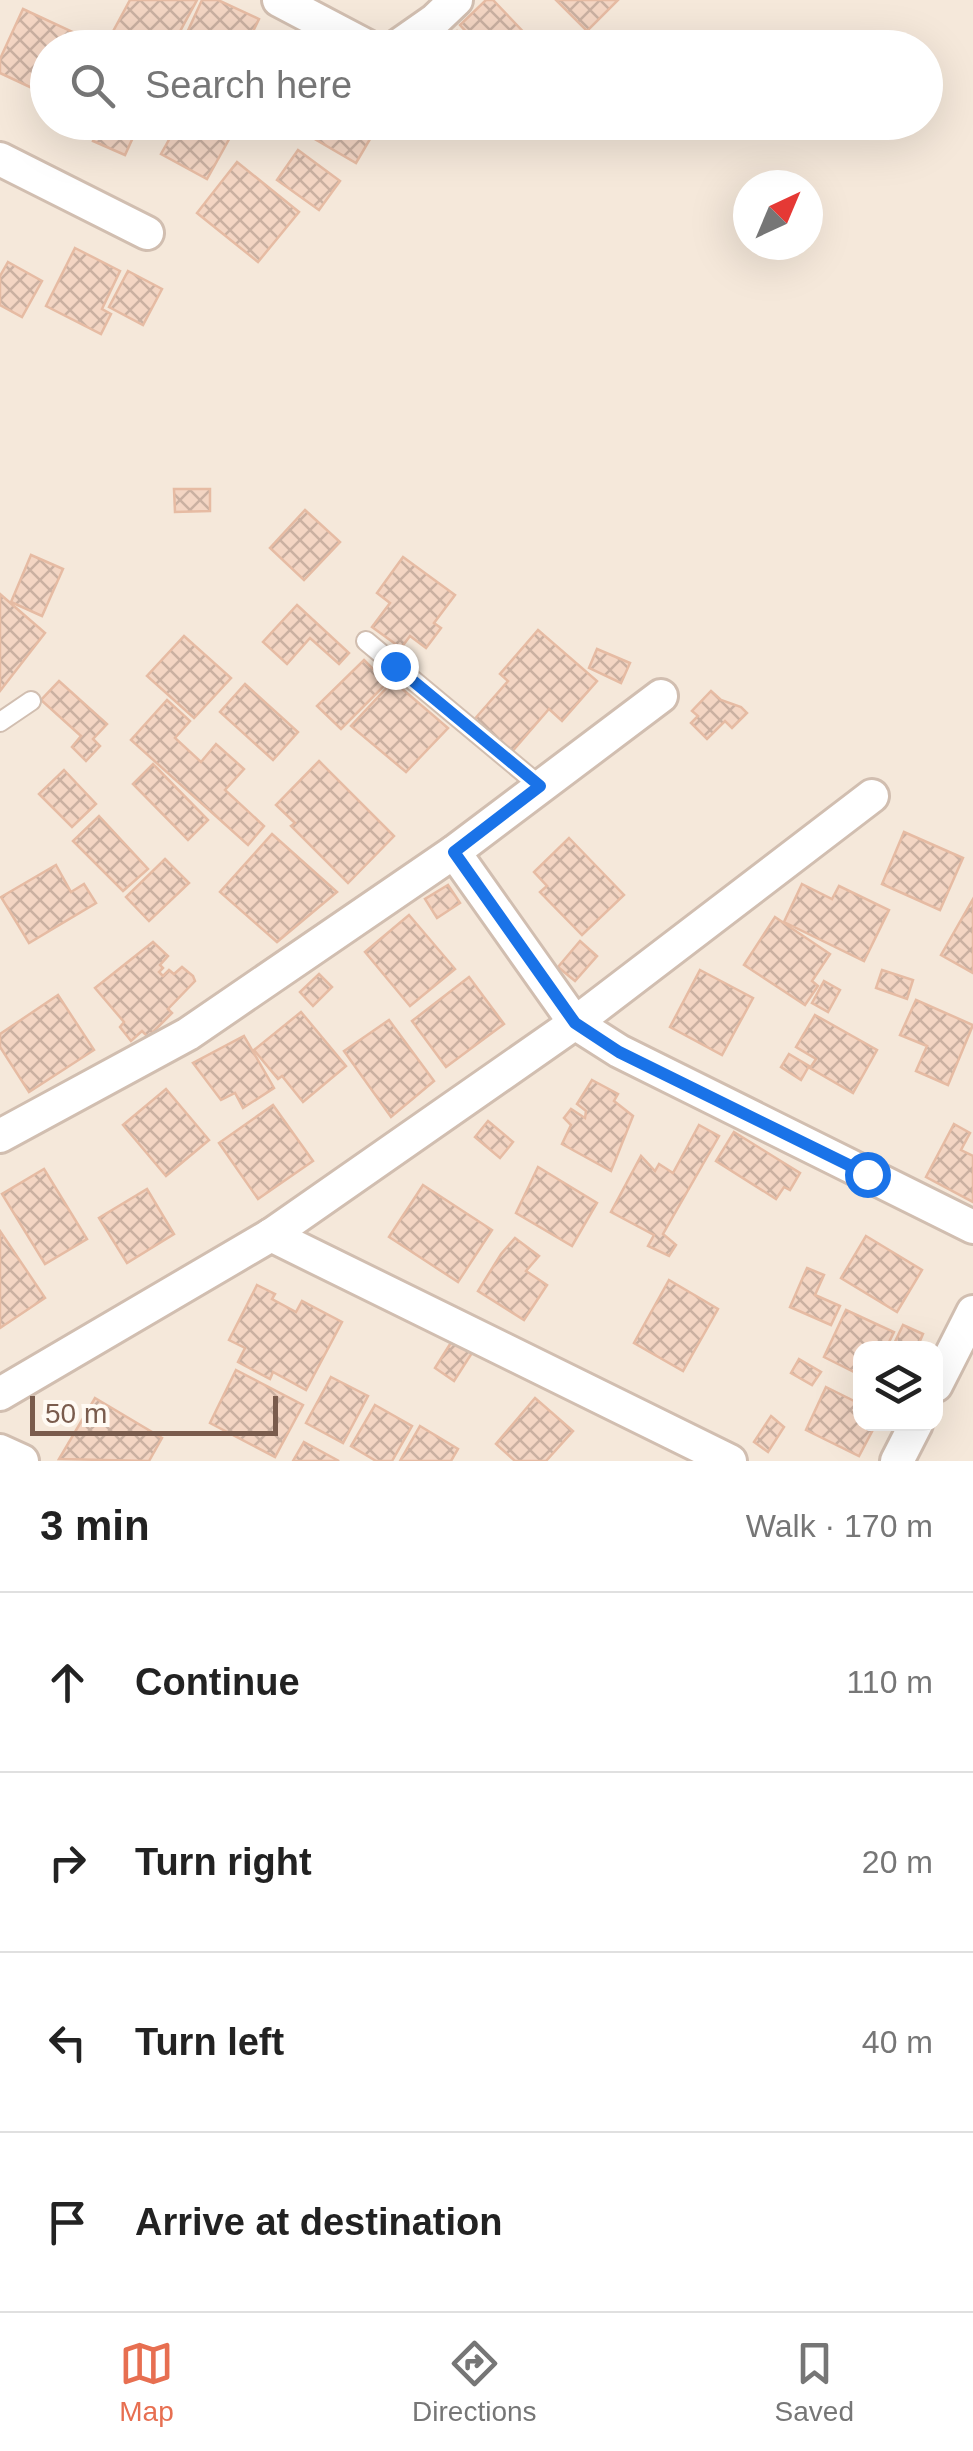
<!DOCTYPE html>
<html lang="en">
<head>
<meta charset="utf-8">
<style>
	body { margin:0; font-family:Arial,sans-serif; background:#f2f2f2; color:#222 }
	.controls { position:absolute; right:30px; bottom:30px; display:grid; overflow:hidden; border-radius:20px; box-shadow:0 10px 40px #0002 }
	.controls button { width:90px; height:90px; display:grid; place-items:center; padding:0; border:0; border-bottom:2px solid #e0e0e0; background:#fff; color:#222; font:50px sans-serif }
	.compass { position:absolute; left:733px; top:170px; width:90px; height:90px; border-radius:50%; background:#fff; box-shadow:0 10px 40px #0002; rotate:44deg }
	.scale { position:absolute; left:30px; bottom:25px; width:248px; box-sizing:border-box; padding-left:10px; border:5px solid #7a5c4d; border-top:0; font-size:28px; line-height:35px; white-space:nowrap; color:#7a5c4d; -webkit-text-stroke:8px #fffaf3; paint-order:stroke }
	.stop { position:absolute; width:30px; height:30px; margin:-22px; border:8px solid #1a73e8; border-radius:50%; background:#fff }
	.stop.end { background:#1a73e8; border-color:#fff; box-shadow:0 2px 10px #0008 }
	.list { margin:0; padding:0; list-style:none }
	h2 { display:flex; justify-content:space-between; align-items:center; height:130px; margin:0; padding:0 40px; font-size:42px }
	h2 small { font-size:32px; font-weight:400; color:#767676 }
	.list li { display:grid; grid-template-columns:65px 1fr auto; gap:30px; align-items:center; box-sizing:border-box; height:180px; padding:0 40px; border-top:2px solid #e0e0e0 }
	.list b { display:block; font-size:38px; white-space:nowrap }
	.list em { font-size:32px; font-style:normal; color:#767676 }
	.icon { flex:none; width:55px; height:55px; fill:none; stroke:currentColor; stroke-width:2; stroke-linecap:round; stroke-linejoin:round }
	.map { position:relative; flex:none; width:973px; height:1461px; overflow:hidden }
	.search { position:absolute; background:#fff; box-shadow:0 10px 40px #0002; left:30px; right:30px; top:30px; height:110px; display:flex; align-items:center; gap:25px; box-sizing:border-box; padding:0 35px; border-radius:55px; color:#767676; font-size:38px }
	.sheet { height:850px; background:#fff }
	nav { display:flex; justify-content:space-around; align-items:center; box-sizing:border-box; height:140px; border-top:2px solid #e0e0e0; background:#fff; font-size:28px; color:#767676 }
	nav a { display:grid; justify-items:center; gap:5px }
	nav .on { color:#e76f51 }
	.map>svg:first-child { display:block }
</style>
</head>
<body>
<div class="map">
<svg width="973" height="1461" viewBox="0 0 973 1461">
	<defs>
		<pattern id="building-cross-hatch" width="8" height="8" patternUnits="userSpaceOnUse" patternTransform="scale(2.5)"><rect width="8" height="8" fill="#f3d5c3"/><path d="M0 0l8 8M0 8l8-8" fill="none" stroke="#cab0a1"/></pattern>
	</defs>
	<rect width="100%" height="100%" fill="#fdf6ec"/>
	<path fill="#f5e8da" fill-rule="evenodd" d="M0,0H973V1461H0ZM48,48H926V122H48ZM748,185H808V245H748ZM860,1348H936V1424H860Z"/>
	<g fill="url(#building-cross-hatch)" stroke="#e6bba3" stroke-width="2.5">
		<polygon points="130,0 197,0 171,48 129,48 110,37"/>
		<polygon points="202,0 218,0 259,19 245,48 180,48"/>
		<polygon points="486,0 493,0 535,44 532,48 481,48 460,25"/>
		<polygon points="556,0 618,0 587,31"/>
		<polygon points="23,9 75,33 68,48 48,48 47,95 0,73 0,59"/>
		<polygon points="457,31 474,48 433,46 443,37 447,41"/>
		<polygon points="101,122 140,122 125,155 93,141"/>
		<polygon points="179,122 238,123 207,179 161,154"/>
		<polygon points="306,122 380,122 356,163 301,131"/>
		<polygon points="298,150 340,181 319,210 277,180"/>
		<polygon points="237,162 299,212 258,262 197,213"/>
		<polygon points="75,248 120,271 102,309 111,314 101,334 46,306"/>
		<polygon points="8,262 42,281 22,317 0,305 0,276"/>
		<polygon points="128,271 162,289 143,325 109,307"/>
		<polygon points="174,489 210,489 210,511 175,512"/>
		<polygon points="305,510 340,542 304,580 270,548"/>
		<polygon points="31,555 63,569 42,616 11,602"/>
		<polygon points="403,557 455,595 434,623 441,628 426,648 410,636 401,648 372,627 390,603 377,593"/>
		<polygon points="0,594 45,633 0,691"/>
		<polygon points="297,605 349,653 339,664 310,638 287,664 263,642"/>
		<polygon points="538,630 597,681 562,721 549,709 510,754 472,722 508,681 500,674"/>
		<polygon points="184,636 231,678 194,718 147,676"/>
		<polygon points="597,649 630,663 621,683 589,668"/>
		<polygon points="364,660 387,683 341,729 317,706"/>
		<polygon points="59,681 107,724 93,739 100,746 86,761 72,747 81,736 41,700"/>
		<polygon points="393,681 448,728 406,772 351,726"/>
		<polygon points="245,684 298,732 273,760 220,712"/>
		<polygon points="711,691 721,700 741,707 747,713 732,728 725,721 707,739 691,723 698,716 692,711"/>
		<polygon points="167,700 190,721 175,738 201,762 216,744 244,769 225,790 264,826 248,845 131,740"/>
		<polygon points="319,761 394,836 348,883 291,826 295,823 276,805"/>
		<polygon points="153,764 208,820 188,840 133,784"/>
		<polygon points="64,770 96,804 72,827 39,794"/>
		<polygon points="99,816 148,869 123,891 73,841"/>
		<polygon points="904,832 963,858 940,910 882,884"/>
		<polygon points="272,834 337,892 277,942 220,892"/>
		<polygon points="569,838 624,895 582,935 540,892 547,886 534,872"/>
		<polygon points="165,859 189,883 149,921 126,897"/>
		<polygon points="56,865 71,892 84,884 96,903 29,943 1,897"/>
		<polygon points="802,884 832,899 839,886 889,910 864,961 784,922"/>
		<polygon points="448,885 460,903 437,918 425,899"/>
		<polygon points="973,899 973,973 941,955"/>
		<polygon points="409,915 455,969 410,1006 365,952"/>
		<polygon points="775,917 830,954 812,981 818,986 805,1005 744,965"/>
		<polygon points="580,941 597,956 575,981 558,967"/>
		<polygon points="153,942 168,956 160,965 163,968 159,972 163,976 169,970 174,974 182,967 193,976 195,981 168,1009 172,1013 148,1037 142,1031 131,1041 120,1027 124,1022 95,988"/>
		<polygon points="700,970 753,998 722,1055 670,1027"/>
		<polygon points="882,970 913,980 907,999 876,988"/>
		<polygon points="319,974 332,987 313,1006 300,992"/>
		<polygon points="469,977 504,1024 446,1067 412,1021"/>
		<polygon points="824,981 840,990 828,1012 812,1003"/>
		<polygon points="58,995 94,1050 29,1092 0,1047 0,1034"/>
		<polygon points="916,1000 973,1025 948,1085 916,1071 927,1046 900,1035"/>
		<polygon points="301,1012 346,1066 303,1102 282,1076 278,1079 254,1050"/>
		<polygon points="815,1015 877,1050 853,1093 810,1068 816,1059 796,1047"/>
		<polygon points="389,1020 434,1081 391,1117 344,1051"/>
		<polygon points="244,1036 274,1088 243,1108 235,1093 221,1100 193,1063"/>
		<polygon points="789,1054 809,1066 801,1080 781,1067"/>
		<polygon points="592,1080 618,1094 614,1101 633,1116 611,1171 562,1144 571,1125 564,1118 571,1109 585,1118 586,1111 577,1104"/>
		<polygon points="166,1089 209,1140 166,1176 123,1125"/>
		<polygon points="273,1105 313,1161 258,1199 219,1143"/>
		<polygon points="488,1121 513,1142 500,1158 475,1137"/>
		<polygon points="954,1124 970,1133 961,1150 973,1156 973,1202 926,1177"/>
		<polygon points="699,1125 719,1136 663,1234 676,1245 669,1256 648,1246 654,1235 611,1212 641,1156 655,1171 659,1164 673,1173"/>
		<polygon points="734,1132 800,1173 790,1190 784,1187 776,1199 716,1161"/>
		<polygon points="538,1167 597,1203 572,1246 516,1213"/>
		<polygon points="44,1169 87,1239 45,1264 2,1194"/>
		<polygon points="423,1185 492,1230 458,1282 389,1237"/>
		<polygon points="147,1189 174,1234 127,1263 99,1218"/>
		<polygon points="0,1231 45,1298 0,1328"/>
		<polygon points="866,1236 922,1270 897,1312 841,1278"/>
		<polygon points="515,1238 539,1256 526,1271 547,1285 524,1320 478,1291 501,1254"/>
		<polygon points="807,1268 824,1275 815,1295 840,1306 831,1325 790,1307"/>
		<polygon points="669,1280 718,1309 683,1371 634,1343"/>
		<polygon points="257,1285 275,1294 272,1299 296,1312 302,1301 342,1322 306,1390 273,1372 270,1379 238,1362 245,1348 229,1340"/>
		<polygon points="846,1310 894,1332 886,1348 860,1348 860,1375 824,1357"/>
		<polygon points="903,1325 923,1334 917,1348 892,1348"/>
		<polygon points="452,1341 472,1353 454,1381 435,1368"/>
		<polygon points="799,1359 821,1372 812,1385 791,1373"/>
		<polygon points="236,1370 303,1405 275,1457 210,1423"/>
		<polygon points="331,1377 368,1396 343,1443 306,1423"/>
		<polygon points="826,1387 860,1404 860,1424 876,1424 859,1456 806,1430"/>
		<polygon points="95,1398 162,1438 149,1461 59,1459"/>
		<polygon points="535,1398 573,1431 546,1461 515,1461 496,1444"/>
		<polygon points="375,1405 412,1426 392,1461 376,1461 351,1446"/>
		<polygon points="771,1416 784,1427 768,1452 754,1442"/>
		<polygon points="420,1426 458,1449 451,1461 400,1461"/>
		<polygon points="304,1442 339,1461 293,1461"/>
	</g>
	<g fill="none" stroke-linecap="round" stroke-linejoin="round">
		<defs>
			<g id="service">
				<polyline points="366,641 540,786"/>
				<polyline points="0,722 31,701"/>
			</g>
			<g id="minor">
				<polyline points="279,0 370,48"/>
				<polyline points="395,48 435,20 456,0"/>
				<polyline points="0,159 147,233"/>
				<polyline points="454,852 575,1023 619,1051 973,1227"/>
				<polyline points="0,1136 188,1034 454,852 661,696"/>
				<polyline points="271,1235 730,1461"/>
				<polyline points="936,1385 973,1312"/>
				<polyline points="0,1394 271,1235 575,1023 872,796"/>
				<polyline points="0,1451 22,1461"/>
				<polyline points="897,1461 916,1424"/>
			</g>
		</defs>
		<use href="#service" stroke="#d1beb0" stroke-width="22"/>
		<use href="#minor" stroke="#d1beb0" stroke-width="38"/>
		<use href="#service" stroke="#fff" stroke-width="18"/>
		<use href="#minor" stroke="#fff" stroke-width="32"/>
	</g>
	<g fill="none" stroke-linecap="round" stroke-linejoin="round">
		<polyline stroke="#1a73e8" stroke-width="12" points="395,666 540,786 454,852 575,1023 619,1052 867,1174"/>
	</g>
</svg>
<div class="controls">
<button><svg class="icon" aria-label="layers" viewBox="0 0 24 24"><path d="M12 4l9 5-9 5-9-5zM3 14l9 5 9-5"/></svg></button>
</div>
<svg class="compass" viewBox="-18 -18 36 36"><path d="M0-13l5 13h-10z" fill="#e53935"/><path d="M0 13l5-13h-10z" fill="#767676"/></svg>
<div class="scale">50 m</div>
<div class="stop" style="left:867px;top:1174px"></div>
<div class="stop end" style="left:395px;top:666px"></div>
<div class="search"><svg class="icon" aria-label="search" viewBox="0 0 24 24"><circle cx="10" cy="10" r="6"/><path d="M15 15l6 6"/></svg>Search here</div>
</div>
<section class="sheet">
<h2>3 min<small>Walk · 170 m</small></h2>
<ul class="list">
<li><svg class="icon" aria-label="ahead" viewBox="0 0 24 24"><path d="M12 20V5M6 11l6-6 6 6"/></svg><div><b>Continue</b></div><em>110 m</em></li>
<li><svg class="icon" aria-label="right" viewBox="0 0 24 24"><path d="M7 20v-9h11M14 6l5 5-5 5"/></svg><div><b>Turn right</b></div><em>20 m</em></li>
<li><svg class="icon" aria-label="left" viewBox="0 0 24 24"><path d="M17 20v-9H6M10 6l-5 5 5 5"/></svg><div><b>Turn left</b></div><em>40 m</em></li>
<li><svg class="icon" aria-label="arrive" viewBox="0 0 24 24"><path d="M6 21V4h12l-3 4 3 4H6"/></svg><div><b>Arrive at destination</b></div></li>
</ul>
</section>
<nav>
<a class="on"><svg class="icon" aria-label="map" viewBox="0 0 24 24"><path d="M3 6l6-2 6 2 6-2v14l-6 2-6-2-6 2zM9 4v14M15 6v14"/></svg>Map</a>
<a><svg class="icon" aria-label="directions" viewBox="0 0 24 24"><path d="M12 3l9 9-9 9-9-9zM9 14v-3h6M13 9l2 2-2 2"/></svg>Directions</a>
<a><svg class="icon" aria-label="saved" viewBox="0 0 24 24"><path d="M7 4h10v16l-5-4-5 4z"/></svg>Saved</a>
</nav>
</body>
</html>
